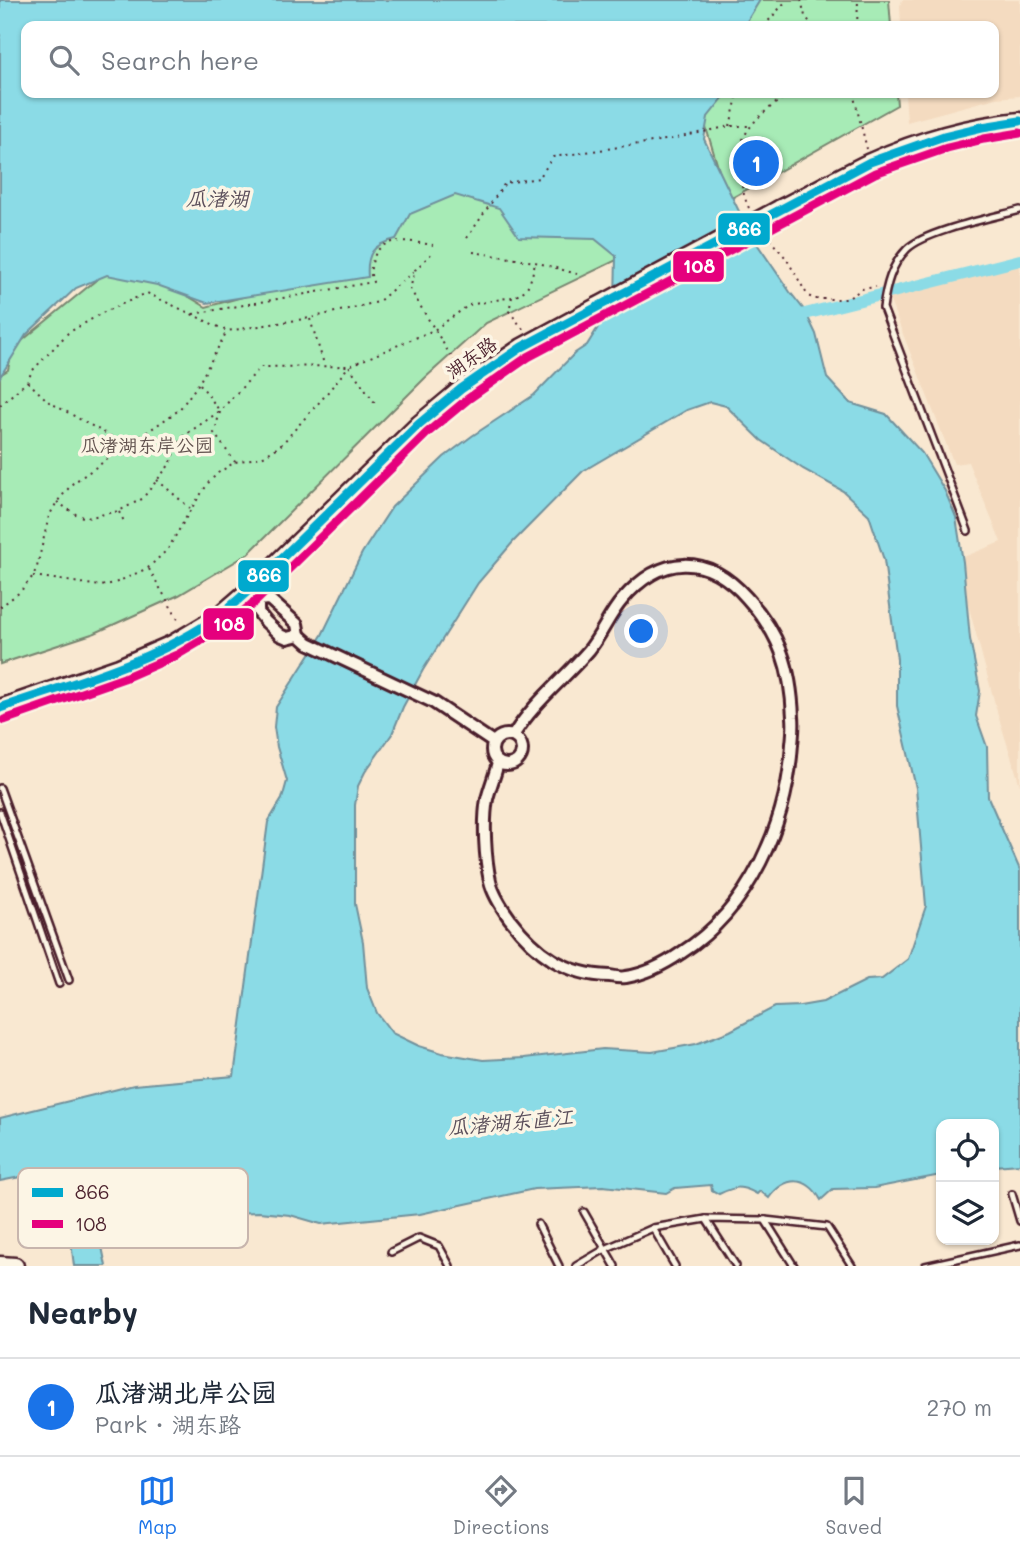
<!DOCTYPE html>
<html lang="en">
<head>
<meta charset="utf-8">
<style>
	body { margin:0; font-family:Mali,"LXGW WenKai TC",sans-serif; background:#f6f6f7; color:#1f2937 }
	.controls { position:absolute; right:21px; bottom:21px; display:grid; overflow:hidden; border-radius:14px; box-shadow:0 2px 5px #0004 }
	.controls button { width:63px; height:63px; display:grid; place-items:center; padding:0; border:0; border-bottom:2px solid #e0e1e3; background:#fff; color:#1f2937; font:35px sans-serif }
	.you { position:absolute; left:642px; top:632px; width:24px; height:24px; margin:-18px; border:5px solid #fff; border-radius:50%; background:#1a73e8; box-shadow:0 0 0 10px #1a73e833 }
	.badge { display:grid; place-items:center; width:46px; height:46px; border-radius:50%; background:#1a73e8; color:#fff; font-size:23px; font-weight:700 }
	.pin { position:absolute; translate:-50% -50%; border:4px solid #fff; box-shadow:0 2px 7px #0006 }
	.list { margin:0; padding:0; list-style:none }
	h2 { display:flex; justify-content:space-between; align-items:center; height:91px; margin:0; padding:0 28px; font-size:30px }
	h2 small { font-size:23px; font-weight:400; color:#747a83 }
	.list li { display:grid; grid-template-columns:46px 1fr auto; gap:21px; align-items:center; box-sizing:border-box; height:98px; padding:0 28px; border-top:2px solid #e0e1e3 }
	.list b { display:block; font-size:26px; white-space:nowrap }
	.list p { margin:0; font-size:23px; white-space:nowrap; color:#747a83 }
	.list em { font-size:23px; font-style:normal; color:#747a83 }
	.icon { flex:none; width:38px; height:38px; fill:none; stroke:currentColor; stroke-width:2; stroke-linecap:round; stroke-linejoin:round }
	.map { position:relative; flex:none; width:1020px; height:1266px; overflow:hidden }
	.search { position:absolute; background:#fff; box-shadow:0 2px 5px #0004; left:21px; right:21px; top:21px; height:77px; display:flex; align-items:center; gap:18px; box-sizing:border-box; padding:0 24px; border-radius:14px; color:#747a83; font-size:26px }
	.sheet { height:189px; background:#fff }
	nav { display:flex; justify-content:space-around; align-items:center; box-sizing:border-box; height:98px; border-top:2px solid #e0e1e3; background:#fff; font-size:19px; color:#747a83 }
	nav a { display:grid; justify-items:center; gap:4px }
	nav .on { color:#1a73e8 }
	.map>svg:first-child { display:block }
</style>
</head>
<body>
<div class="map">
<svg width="1020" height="1266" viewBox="0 0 1020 1266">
	<rect width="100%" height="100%" fill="#f9e8d1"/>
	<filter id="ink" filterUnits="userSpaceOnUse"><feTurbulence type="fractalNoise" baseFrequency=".0143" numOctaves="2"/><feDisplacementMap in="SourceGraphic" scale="14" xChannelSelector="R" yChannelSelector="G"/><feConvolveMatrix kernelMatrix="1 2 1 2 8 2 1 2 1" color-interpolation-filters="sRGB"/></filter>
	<g filter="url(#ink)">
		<g fill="#f4dbc0">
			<polygon points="902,0 1020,0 1020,96 996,98 907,122 905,93 994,93 994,26 901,26 900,6"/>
			<polygon points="1020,262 1020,785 998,715 956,560 1001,542 968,462 954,464 888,296"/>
		</g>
		<g fill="#a7ebb6" stroke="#788570" stroke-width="2">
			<polygon points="752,0 889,0 891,26 743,26"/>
			<polygon points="713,93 896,93 897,105 728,200 701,111"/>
			<polygon points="453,182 599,228 623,257 486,323 425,378 248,554 179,595 95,633 0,664 0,375 8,370 12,349 112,267 136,265 206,307 363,264 367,239"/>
		</g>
		<path fill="#8bdbe6" stroke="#71909b" stroke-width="2" fill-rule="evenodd" d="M0,0H760L744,26H26V93H725L723,98L708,117L704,139L749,232L790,292L805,311L816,334L827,378L850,403L886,414L922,453L945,491L956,517L963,562L970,639L980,691L976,716L987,747L988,797L1020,870V1164L994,1166V1124H941V1175L874,1188L833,1189L821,1200C807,1175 785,1176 769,1198L760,1191L757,1194C740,1185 736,1186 719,1194L712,1190L711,1185L675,1188L666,1193L603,1186L534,1189L420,1214L321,1224L290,1215L259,1212L229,1213L187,1207L123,1208L95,1213L106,1266H74L68,1218L51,1171L0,1181V1118L134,1085L234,1076L268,822L282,799L287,781L277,747L274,727L276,707L322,635L362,553L392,507L444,457L472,436L534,395L575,353L587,345L615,300L616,256L595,239L519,237L499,208L455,195L410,214L396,239C373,244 366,254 368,277L207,303L157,285L107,275L76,288L26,335L0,377ZM710,402L726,406L761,440L803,469L843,491L869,515L884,560L897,659V706L916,788L926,906L908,959L882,979L867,980L823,1002L800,1006L775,1007L730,1031L696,1044L652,1052L603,1049L524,1058L483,1060L442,1053L419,1046L392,1033L377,1013L367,988L363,942L355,904V805L358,786L365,772L392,734L403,707L423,670L478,583L513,542L583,471L687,410Z"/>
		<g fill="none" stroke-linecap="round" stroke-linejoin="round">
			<polyline stroke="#8bdbe6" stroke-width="12" points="789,318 1020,260"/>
			<defs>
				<g id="lane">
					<path d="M968,531L883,308C886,286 891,265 907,249C925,231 994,217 1020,210"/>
					<polyline points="0,788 69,980"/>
					<polyline points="0,812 59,984"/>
					<polyline points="1012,1194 1020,1221"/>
					<polyline points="584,1212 615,1266"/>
					<polyline points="706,1219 736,1266"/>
					<polyline points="765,1220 794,1266"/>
					<polyline points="538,1224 559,1266"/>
					<polyline points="653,1228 675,1266"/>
					<polyline points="391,1252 419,1238 439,1246 450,1266"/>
					<polyline points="576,1266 605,1249 653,1228 706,1219 765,1220 827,1227 852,1266"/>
					<polyline points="925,1266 1020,1245"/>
				</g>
				<g id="street">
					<polyline points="248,591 258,600 258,612 266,622 280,635 287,638 299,635 297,624 269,599 258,600"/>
					<polyline points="299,635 308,643 433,702 493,742"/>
					<circle cx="507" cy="750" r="15"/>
					<path d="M498,763C495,775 490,787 487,799C483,822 485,858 490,881C493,894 502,908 510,919C536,953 565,975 610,976C615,977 621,978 626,977C646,974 665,964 681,953C750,909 787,824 792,744C793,735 794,726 793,717C791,668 780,634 747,598C707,553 661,554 622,600C609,615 602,634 589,650C564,679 533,703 513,736"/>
				</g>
				<g id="secondary">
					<path d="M779,209C809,194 839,177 870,162C917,141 969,126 1020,121"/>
					<polyline points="0,708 119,667 172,644 219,616 248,591 419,424 461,389 522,347 598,306"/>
					<polyline points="0,1265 15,1266"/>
				</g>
			</defs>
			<use href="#lane" stroke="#4a1f2b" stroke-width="10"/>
			<use href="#street" stroke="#4a1f2b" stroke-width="16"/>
			<use href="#secondary" stroke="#4a1f2b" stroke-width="21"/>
			<g stroke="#4a1f2b" stroke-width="2" stroke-dasharray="2 5" stroke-linecap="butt">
				<polyline points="801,0 805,16 813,26"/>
				<polyline points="764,26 787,0"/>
				<polyline points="857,26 858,0"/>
				<polyline points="853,93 867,149"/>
				<polyline points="730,126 738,93"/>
				<path d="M749,208C745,200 743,191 741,182C730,136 756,117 790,93"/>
				<polyline points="765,234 786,258 808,296 815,299 847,299 862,289 876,287"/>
				<polyline points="467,238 505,183 539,178 553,157 672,139 730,126 749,126"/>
				<polyline points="473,252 535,262 577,274"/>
				<polyline points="431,254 415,270 410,289 460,371"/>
				<path d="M193,314L373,282C370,275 370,267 373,260C381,233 411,242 433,245"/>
				<polyline points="310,319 324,364"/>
				<path d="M523,329L509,311L512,297C530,292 531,279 535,263"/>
				<polyline points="28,382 49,402 128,446"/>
				<polyline points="200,384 219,410"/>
				<polyline points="0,405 27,382 32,371 68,333 102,313 147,293 227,331 310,318 378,302 415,270"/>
				<polyline points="220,412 214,433 235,462"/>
				<polyline points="157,480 190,508"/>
				<polyline points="57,502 77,515 86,518 119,511 142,499 170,464 182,437 220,411 261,367 349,366 434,330 469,305 512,297"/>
				<polyline points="119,512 125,523"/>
				<polyline points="149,569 179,621"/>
				<polyline points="33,576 101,586 115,583 148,568 168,549 191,509 209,482 218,473 235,462 262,457 280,446 323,398 349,366 375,403"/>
				<polyline points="0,607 20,592 33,576 37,567 49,516 57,502 73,483 179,410 199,383 227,331"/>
			</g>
			<use href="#lane" stroke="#fcf5e5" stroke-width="5"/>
			<use href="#street" stroke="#fcf5e5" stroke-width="10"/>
			<use href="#secondary" stroke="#fcf5e5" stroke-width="16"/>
			<defs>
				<polyline id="secondary-bridge" points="598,306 779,209"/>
			</defs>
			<use href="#secondary-bridge" stroke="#4a1f2b" stroke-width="21" stroke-linecap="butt"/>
			<use href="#secondary-bridge" stroke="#fcf5e5" stroke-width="16"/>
			<defs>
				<path id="bus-1" d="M0,708C72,683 157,661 219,616C229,608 239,599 248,591L419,424L461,389L522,347L870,162L944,136L982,127L1020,121"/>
				<polyline id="bus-2" points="4,720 124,678 177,655 226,626 257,600 427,433 468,399 528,357 875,173 947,148 984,139 1020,133"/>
			</defs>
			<use href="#bus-1" stroke="#fcf5e5" stroke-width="14"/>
			<use href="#bus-2" stroke="#fcf5e5" stroke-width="14"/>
			<use href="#bus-1" stroke="#00a9ce" stroke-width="9"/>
			<use href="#bus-2" stroke="#e5007d" stroke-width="9"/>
		</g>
	</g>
	<g text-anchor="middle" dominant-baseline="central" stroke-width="7" stroke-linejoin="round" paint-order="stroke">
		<g font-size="19" fill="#4a1f2b" stroke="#fcf5e5">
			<text transform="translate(471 357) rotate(-35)">湖东路</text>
		</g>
		<g font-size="19" fill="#61524e" stroke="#fcf5e5">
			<text x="147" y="444">瓜渚湖东岸公园</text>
		</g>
		<g font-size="21" font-style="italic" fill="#5a4e5a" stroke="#fcf5e5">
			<text x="217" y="197">瓜渚湖</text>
			<text transform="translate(510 1121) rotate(-5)">瓜渚湖东直江</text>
		</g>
	</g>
	<rect x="18" y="1168" width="230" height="80" rx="10" fill="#fcf5e5" stroke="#c7b5ad" stroke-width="2"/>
	<rect x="32" y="1188" width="31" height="9" fill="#00a9ce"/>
	<rect x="32" y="1220" width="31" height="8" fill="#e5007d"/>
	<g font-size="19" fill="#4a1f2b">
		<text x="75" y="1199">866</text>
		<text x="75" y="1231">108</text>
	</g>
	<g stroke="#fcf5e5" stroke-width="2.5">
		<rect x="717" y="212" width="54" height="34" rx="7" fill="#00a9ce"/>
		<rect x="672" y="250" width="53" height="33" rx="7" fill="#e5007d"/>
		<rect x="237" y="559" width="53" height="34" rx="7" fill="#00a9ce"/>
		<rect x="202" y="607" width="53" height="34" rx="7" fill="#e5007d"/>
	</g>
	<g font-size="19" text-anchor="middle" font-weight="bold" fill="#fff">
		<text x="744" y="236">866</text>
		<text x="699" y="273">108</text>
		<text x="264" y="582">866</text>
		<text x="229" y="631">108</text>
	</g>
</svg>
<div class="controls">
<button><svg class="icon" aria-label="locate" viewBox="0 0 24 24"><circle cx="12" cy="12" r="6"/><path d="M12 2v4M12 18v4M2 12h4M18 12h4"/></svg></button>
<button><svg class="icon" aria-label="layers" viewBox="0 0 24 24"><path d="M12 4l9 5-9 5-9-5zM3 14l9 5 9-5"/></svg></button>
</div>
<div class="you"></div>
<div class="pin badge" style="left:756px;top:163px">1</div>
<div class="search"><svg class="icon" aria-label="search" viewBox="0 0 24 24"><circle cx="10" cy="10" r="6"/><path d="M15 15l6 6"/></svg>Search here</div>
</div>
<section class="sheet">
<h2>Nearby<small></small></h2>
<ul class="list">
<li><span class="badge">1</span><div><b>瓜渚湖北岸公园</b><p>Park · 湖东路</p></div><em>270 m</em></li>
</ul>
</section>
<nav>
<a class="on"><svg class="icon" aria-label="map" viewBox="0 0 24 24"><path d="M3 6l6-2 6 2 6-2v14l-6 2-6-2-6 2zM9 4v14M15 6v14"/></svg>Map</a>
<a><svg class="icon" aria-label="directions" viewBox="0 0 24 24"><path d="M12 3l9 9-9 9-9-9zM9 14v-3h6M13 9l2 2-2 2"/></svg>Directions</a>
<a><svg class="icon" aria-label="saved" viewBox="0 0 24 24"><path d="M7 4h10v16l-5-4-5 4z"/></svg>Saved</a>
</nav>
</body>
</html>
